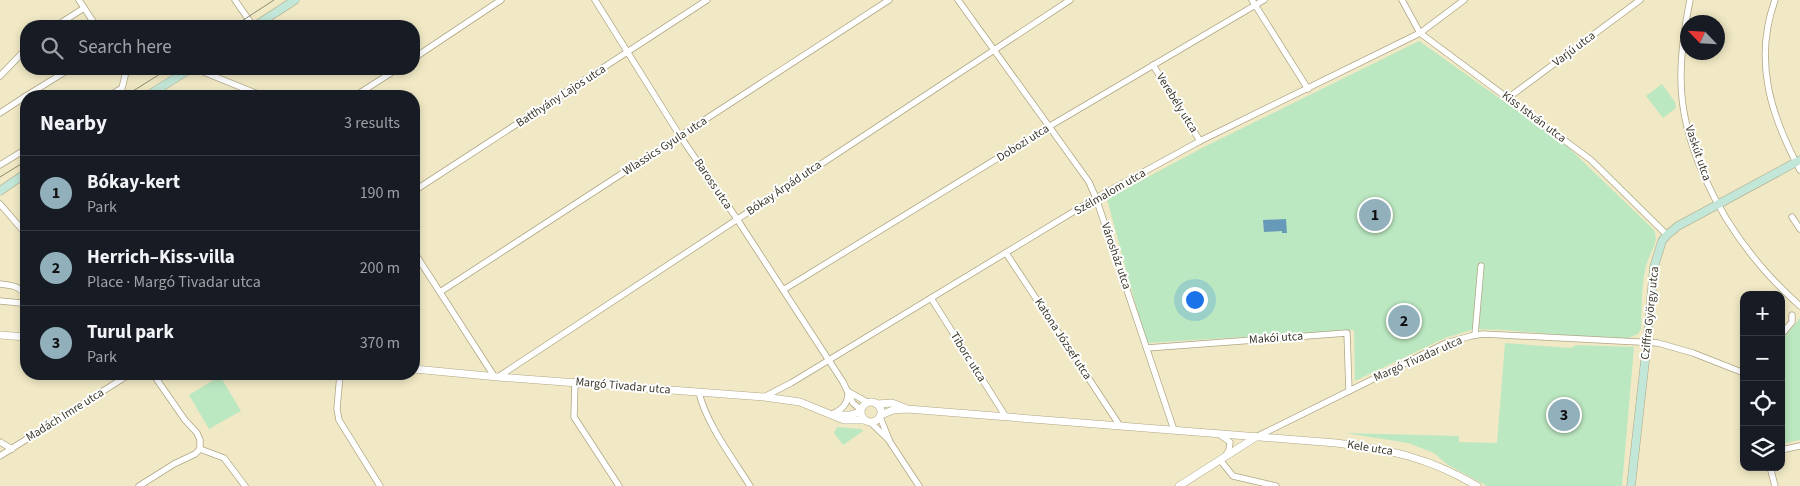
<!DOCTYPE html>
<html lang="en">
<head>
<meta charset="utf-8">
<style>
	body { margin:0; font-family:"Source Sans 3",sans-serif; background:#20242c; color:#f1f3f6 }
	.controls { position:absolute; right:15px; bottom:15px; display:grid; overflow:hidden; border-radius:10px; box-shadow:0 2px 8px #0003 }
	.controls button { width:45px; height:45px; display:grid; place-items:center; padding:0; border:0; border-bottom:1px solid #363941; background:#171b24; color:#f1f3f6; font:25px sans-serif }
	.compass { position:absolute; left:1680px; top:15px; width:45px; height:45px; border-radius:50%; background:#171b24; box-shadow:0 2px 8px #0003; rotate:295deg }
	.you { position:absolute; left:1194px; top:299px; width:18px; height:18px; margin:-12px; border:4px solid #fff; border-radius:50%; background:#1a73e8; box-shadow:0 0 0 8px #1a73e833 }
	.badge { display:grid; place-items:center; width:32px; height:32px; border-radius:50%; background:#92b0bc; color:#111; font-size:16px; font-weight:700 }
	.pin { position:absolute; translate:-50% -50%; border:2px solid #fff; box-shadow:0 1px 5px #0006 }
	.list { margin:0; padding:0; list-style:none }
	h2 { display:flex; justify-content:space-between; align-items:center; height:65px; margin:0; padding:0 20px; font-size:21px }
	h2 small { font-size:16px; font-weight:400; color:#9ea1a6 }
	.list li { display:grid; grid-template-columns:32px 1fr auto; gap:15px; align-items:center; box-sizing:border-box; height:75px; padding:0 20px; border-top:1px solid #363941 }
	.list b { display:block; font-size:19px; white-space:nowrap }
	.list p { margin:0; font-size:16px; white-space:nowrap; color:#9ea1a6 }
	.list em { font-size:16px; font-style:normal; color:#9ea1a6 }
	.icon { flex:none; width:28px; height:28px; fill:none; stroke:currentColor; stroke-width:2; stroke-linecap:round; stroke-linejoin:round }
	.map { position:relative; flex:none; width:1800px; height:486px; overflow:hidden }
	.search { position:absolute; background:#171b24; box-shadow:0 2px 8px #0003; left:20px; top:20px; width:400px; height:55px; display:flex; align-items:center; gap:12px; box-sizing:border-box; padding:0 18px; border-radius:20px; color:#9ea1a6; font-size:19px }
	.panel { position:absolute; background:#171b24; box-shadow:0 2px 8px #0003; left:20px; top:90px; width:400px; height:290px; border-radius:20px }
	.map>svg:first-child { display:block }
</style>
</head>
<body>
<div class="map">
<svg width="1800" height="486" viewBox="0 0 1800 486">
	<rect width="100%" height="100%" fill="#f1e9c5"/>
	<g fill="#bce8c1">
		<path d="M1419,41L1568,147L1654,230C1660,242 1649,253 1646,266C1641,286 1642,309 1641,329L1638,334L1624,340L1503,330L1475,329L1445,338L1355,381L1354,330L1146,343L1107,199L1202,148Z"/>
		<polygon points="1662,84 1675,102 1676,108 1663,118 1646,96"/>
		<polygon points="1800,318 1800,440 1781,444 1781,341"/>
		<polygon points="1505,343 1571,348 1576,345 1634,347 1622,486 1487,486 1448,465 1434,453 1408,443 1345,433 1459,436 1459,442 1497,443"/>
		<polygon points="220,376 241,411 209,429 189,395"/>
		<polygon points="837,427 861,429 863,431 843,445 834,433"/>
	</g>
	<polygon fill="#679ab9" points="1286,219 1287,233 1282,233 1282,231 1264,232 1263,220"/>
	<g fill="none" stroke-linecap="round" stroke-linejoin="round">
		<defs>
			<g id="minor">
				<polyline points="79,0 96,26"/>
				<polyline points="235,0 253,26"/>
				<polyline points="595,0 680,136 737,219 828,359 843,382 853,403 861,410"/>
				<polyline points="958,0 1089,182 1096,198 1174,430"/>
				<polyline points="1252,0 1308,89"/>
				<polyline points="1402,0 1420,33 1591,160 1667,235"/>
				<path d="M1690,0C1685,25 1681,50 1681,76C1680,142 1718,216 1760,265C1772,280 1786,293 1800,306"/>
				<path d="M1775,0C1753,61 1771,116 1800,170"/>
				<polyline points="56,26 84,8"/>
				<polyline points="414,58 501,0"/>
				<polyline points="1153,65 1200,141"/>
				<polyline points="196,69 263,96"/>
				<polyline points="0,76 26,49"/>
				<polyline points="26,96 68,70 67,69"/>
				<polyline points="109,96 122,88 125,76 124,69"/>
				<polyline points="355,96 397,69"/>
				<polyline points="1508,98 1640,0"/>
				<polyline points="0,113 26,96"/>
				<polyline points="0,165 26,149"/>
				<polyline points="414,191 707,0"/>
				<polyline points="0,204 26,234"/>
				<polyline points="1792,217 1800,229"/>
				<polyline points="414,252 494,376"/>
				<polyline points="1006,253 1120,426"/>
				<path d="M0,284C12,286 19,285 26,296"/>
				<polyline points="783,290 1050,126 1264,0"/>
				<polyline points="440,292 889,0"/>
				<polyline points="931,298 1006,417"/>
				<polyline points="0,301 21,303 26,301"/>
				<polyline points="1475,335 1481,266"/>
				<polyline points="1781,335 1792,322 1792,315"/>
				<polyline points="1147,348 1347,333 1349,391"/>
				<polyline points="153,374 185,420 197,433 200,440 200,449"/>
				<polyline points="340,374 337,409 339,420 380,486"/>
				<polyline points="498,377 1070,0"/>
				<polyline points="575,382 574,417 619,486"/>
				<path d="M699,392C705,422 734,460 750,486"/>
				<polyline points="849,392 867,402"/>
				<polyline points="764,397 791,383 1096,198 1200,141 1420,33 1464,0"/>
				<path d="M831,414C841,411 847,405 848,395"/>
				<polyline points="880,417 890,442 919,486"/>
				<polyline points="870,422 889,440"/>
				<polyline points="1220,435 1230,442 1229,450 1226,455"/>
				<polyline points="1256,437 1446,343 1471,336 1483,334 1658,343 1693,353 1744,373"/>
				<polyline points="0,442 12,449"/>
				<polyline points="200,449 224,458 245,486"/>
				<polyline points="1781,450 1800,446"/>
				<polyline points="0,456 130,374"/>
				<polyline points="1220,460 1233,476 1276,486"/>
				<polyline points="1770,467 1775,486"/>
				<polyline points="139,486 174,464 195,454 200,449"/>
			</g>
			<g id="tertiary">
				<polyline points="0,335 26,337"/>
				<polyline points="414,369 498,377 764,397 800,402 844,420 864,420"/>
				<circle cx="871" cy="412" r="10"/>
				<polyline points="877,404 892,403 905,408"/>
				<polyline points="836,415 850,415 860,412"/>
				<path d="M881,415L893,410L907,409L1336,443C1391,450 1428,457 1477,486"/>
				<polyline points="1179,486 1256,437"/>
			</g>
			<g id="secondary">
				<polyline points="255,26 295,0"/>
				<polyline points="147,96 190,69"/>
				<polyline points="0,191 26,173"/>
				<polyline points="1631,486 1647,343 1654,267 1662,241 1667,235 1678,226 1800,160"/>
			</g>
		</defs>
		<use href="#minor" stroke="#aea685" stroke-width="7"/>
		<use href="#tertiary" stroke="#aea685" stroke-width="8"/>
		<use href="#secondary" stroke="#aea685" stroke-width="9"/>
		<use href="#minor" stroke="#fff" stroke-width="5.5"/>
		<use href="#tertiary" stroke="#fff" stroke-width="7"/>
		<use href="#secondary" stroke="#c2e6d7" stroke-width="8"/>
		<g stroke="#8f8a72" stroke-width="1">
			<polyline points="234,26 274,0"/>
			<polyline points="125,96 168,69"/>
			<polyline points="0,177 26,161"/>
		</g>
	</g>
	<g text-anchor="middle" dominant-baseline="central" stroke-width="4" stroke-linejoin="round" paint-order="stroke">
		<g font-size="12" fill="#3d3a2c" stroke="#fff">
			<text transform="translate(1574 49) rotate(-37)">Varjú utca</text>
			<text transform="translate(561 96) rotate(-33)">Batthyány Lajos utca</text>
			<text transform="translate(1177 103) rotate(58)">Verebély utca</text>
			<text transform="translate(1534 117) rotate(37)">Kiss István utca</text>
			<text transform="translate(1023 143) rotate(-32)">Dobozi utca</text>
			<text transform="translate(665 146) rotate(-33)">Wlassics Gyula utca</text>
			<text transform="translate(1698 153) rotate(71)">Vaskút utca</text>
			<text transform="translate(713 184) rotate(56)">Baross utca</text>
			<text transform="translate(784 188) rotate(-34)">Bókay Árpád utca</text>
			<text transform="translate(1110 192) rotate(-30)">Szélmalom utca</text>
			<text transform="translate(1116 256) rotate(71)">Városház utca</text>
			<text transform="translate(1650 313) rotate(-84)">Cziffra György utca</text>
			<text transform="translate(1276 338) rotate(-4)">Makói utca</text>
			<text transform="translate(1063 339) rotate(57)">Katona József utca</text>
			<text transform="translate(968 357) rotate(58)">Tiborc utca</text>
			<text transform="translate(1418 359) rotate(-24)">Margó Tivadar utca</text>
			<text transform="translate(623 386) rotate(5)">Margó Tivadar utca</text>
			<text transform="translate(65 415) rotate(-32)">Madách Imre utca</text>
			<text transform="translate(1370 448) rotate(9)">Kele utca</text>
		</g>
	</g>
</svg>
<div class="controls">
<button>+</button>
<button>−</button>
<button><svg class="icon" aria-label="locate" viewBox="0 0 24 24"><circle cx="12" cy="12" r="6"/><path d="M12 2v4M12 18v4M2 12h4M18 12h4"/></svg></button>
<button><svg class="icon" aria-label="layers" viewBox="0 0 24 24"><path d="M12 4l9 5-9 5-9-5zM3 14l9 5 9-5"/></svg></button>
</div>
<svg class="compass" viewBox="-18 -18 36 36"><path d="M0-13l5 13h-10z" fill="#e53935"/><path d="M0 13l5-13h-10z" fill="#9ea1a6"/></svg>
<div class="you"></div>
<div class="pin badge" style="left:1375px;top:215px">1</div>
<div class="pin badge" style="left:1404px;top:321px">2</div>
<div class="pin badge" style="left:1564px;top:415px">3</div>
<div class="search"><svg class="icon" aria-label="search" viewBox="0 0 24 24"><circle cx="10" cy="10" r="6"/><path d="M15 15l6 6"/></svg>Search here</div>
<section class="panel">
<h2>Nearby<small>3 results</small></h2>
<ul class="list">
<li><span class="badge">1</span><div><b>Bókay-kert</b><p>Park</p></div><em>190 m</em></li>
<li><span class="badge">2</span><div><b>Herrich–Kiss-villa</b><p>Place · Margó Tivadar utca</p></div><em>200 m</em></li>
<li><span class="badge">3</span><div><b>Turul park</b><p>Park</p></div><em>370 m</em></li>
</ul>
</section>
</div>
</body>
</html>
